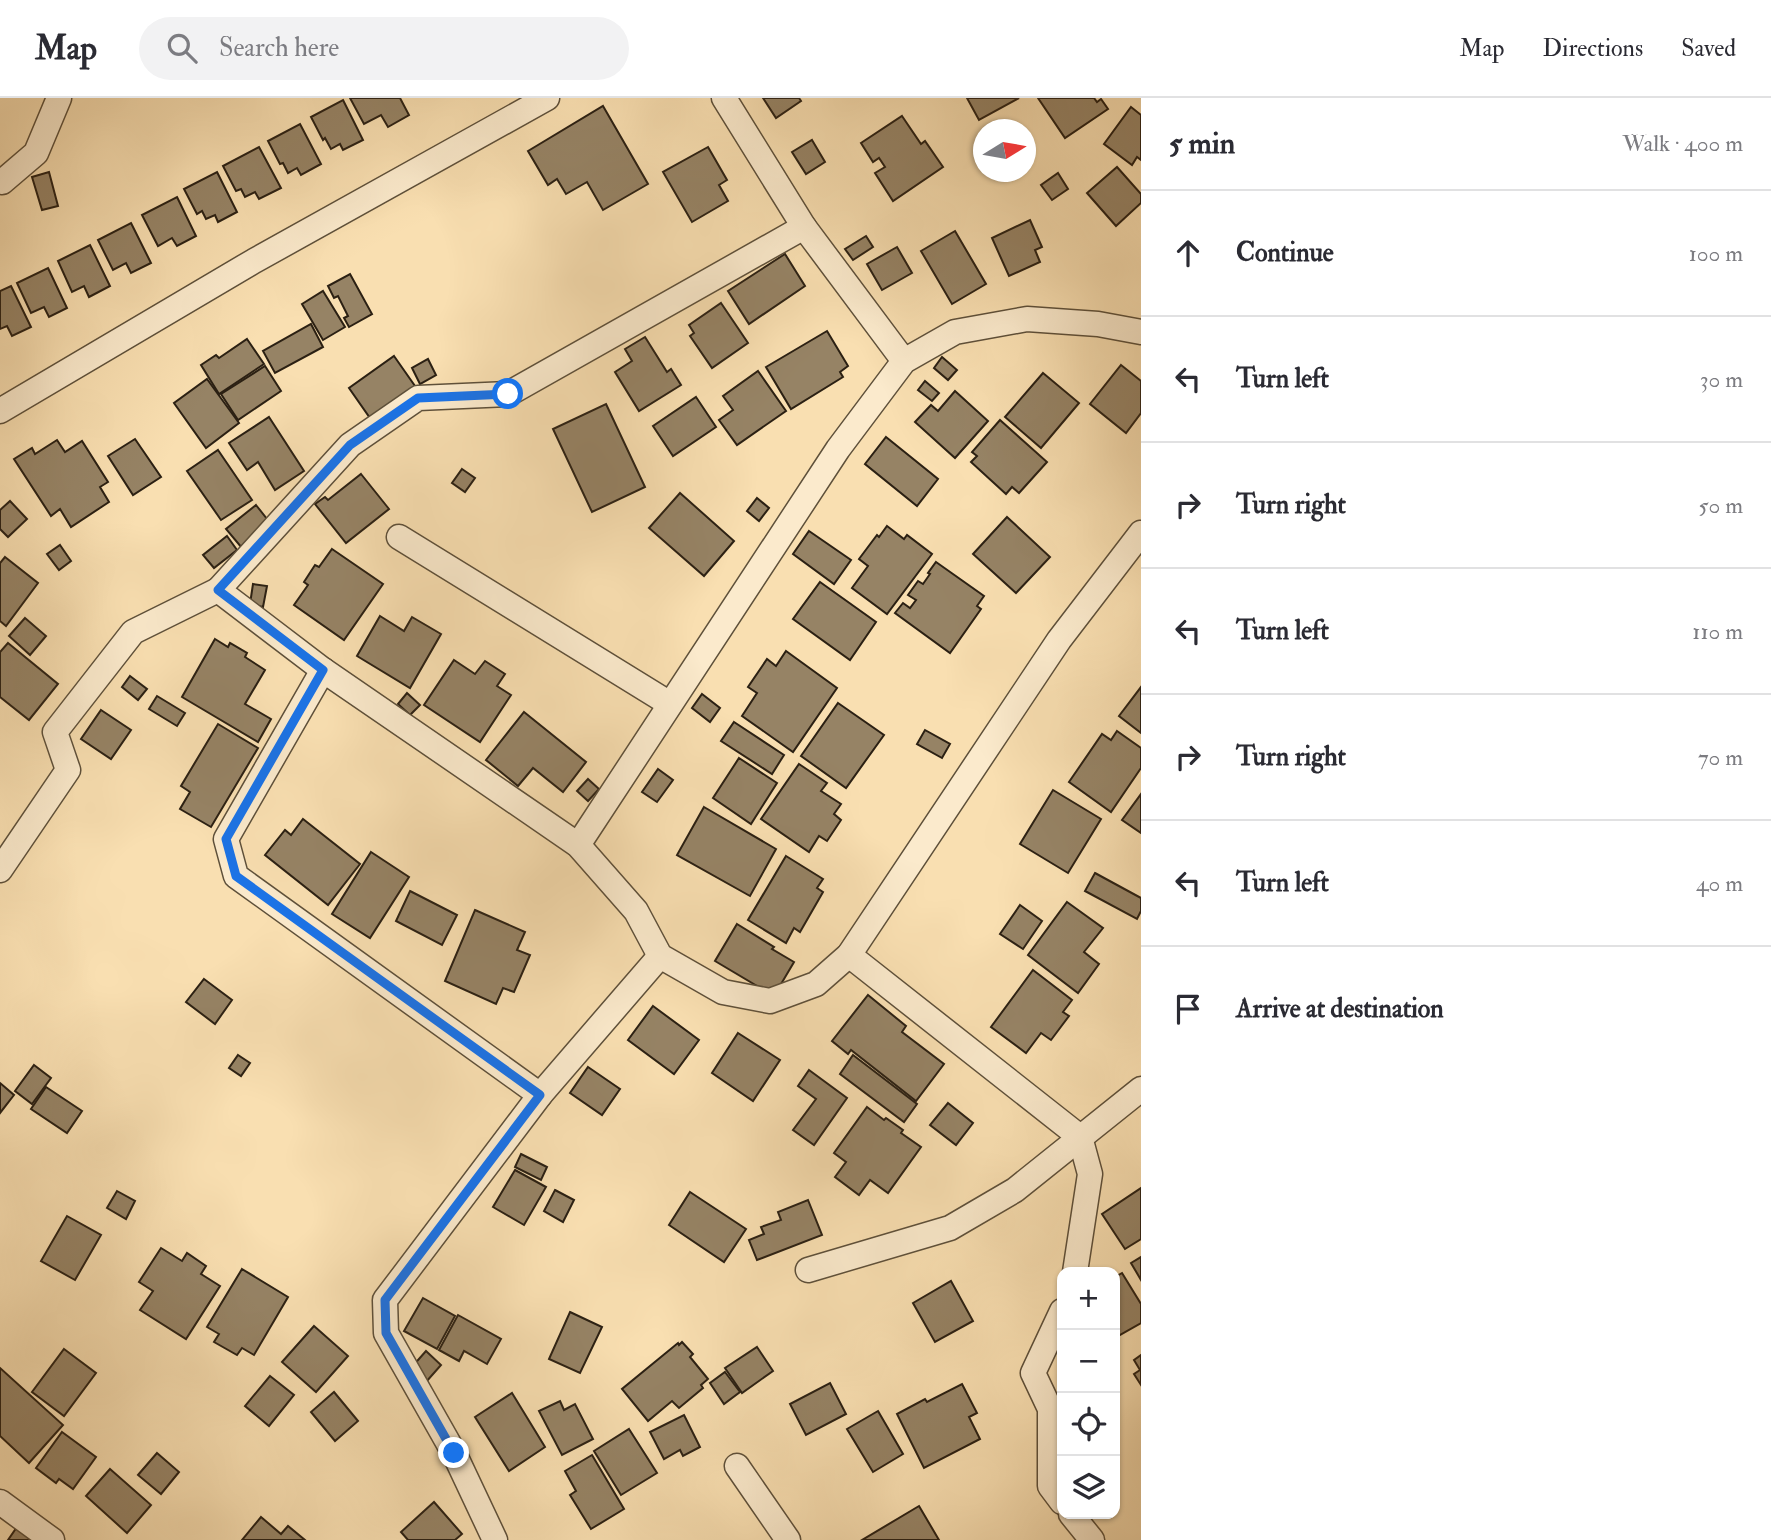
<!DOCTYPE html>
<html lang="en">
<head>
<meta charset="utf-8">
<style>
	body { margin:0; font-family:"IM FELL Double Pica",serif; background:#f2f2f3; color:#2b2b33 }
	.controls { position:absolute; right:21px; bottom:21px; display:grid; overflow:hidden; border-radius:14px; box-shadow:0 2px 5px #0004 }
	.controls button { width:63px; height:63px; display:grid; place-items:center; padding:0; border:0; border-bottom:2px solid #e1e1e2; background:#fff; color:#2b2b33; font:35px sans-serif }
	.compass { position:absolute; left:973px; top:21px; width:63px; height:63px; border-radius:50%; background:#fff; box-shadow:0 2px 5px #0004; rotate:79deg }
	.stop { position:absolute; width:21px; height:21px; margin:-16px; border:5px solid #1a73e8; border-radius:50%; background:#fff }
	.stop.end { background:#1a73e8; border-color:#fff; box-shadow:0 2px 7px #0008 }
	.list { margin:0; padding:0; list-style:none }
	h2 { display:flex; justify-content:space-between; align-items:center; height:91px; margin:0; padding:0 28px; font-size:30px }
	h2 small { font-size:23px; font-weight:400; color:#7c7c81 }
	.list li { display:grid; grid-template-columns:46px 1fr auto; gap:21px; align-items:center; box-sizing:border-box; height:126px; padding:0 28px; border-top:2px solid #e1e1e2 }
	.list b { display:block; font-size:26px; white-space:nowrap }
	.list em { font-size:23px; font-style:normal; color:#7c7c81 }
	.icon { flex:none; width:38px; height:38px; fill:none; stroke:currentColor; stroke-width:2; stroke-linecap:round; stroke-linejoin:round }
	.map { position:relative; flex:none; width:1141px; height:1442px; overflow:hidden }
	header { display:flex; align-items:center; gap:42px; box-sizing:border-box; height:98px; padding:0 35px; background:#fff; border-bottom:2px solid #e1e1e2 }
	header strong { font-size:33px }
	nav { display:flex; gap:38px; margin-inline-start:auto; font-size:24px }
	.search { width:490px; height:63px; background:#f2f2f3; display:flex; align-items:center; gap:18px; box-sizing:border-box; padding:0 24px; border-radius:38px; color:#7c7c81; font-size:26px }
	main { display:flex }
	aside { flex:1; background:#fff }
	.map>svg:first-child { display:block }
</style>
</head>
<body>
<header>
<strong>Map</strong>
<div class="search"><svg class="icon" aria-label="search" viewBox="0 0 24 24"><circle cx="10" cy="10" r="6"/><path d="M15 15l6 6"/></svg>Search here</div>
<nav><a>Map</a><a>Directions</a><a>Saved</a></nav>
</header>
<main>
<div class="map">
<svg width="1141" height="1442" viewBox="0 0 1141 1442">
	<rect width="100%" height="100%" fill="#f9dfb1"/>
	<filter id="stains"><feTurbulence type="fractalNoise" baseFrequency=".00286" numOctaves="4"/><feColorMatrix values="0 0 0 0 .2 0 0 0 0 .09 0 0 0 0 .02 0 0 0 .5 -.17"/></filter>
	<radialGradient id="worn" r=".72"><stop offset=".6" stop-color="#630" stop-opacity="0"/><stop offset="1" stop-color="#630" stop-opacity=".3"/></radialGradient>
	<g fill="#968365" stroke="#2b2013" stroke-width="2">
		<polygon points="350,0 400,0 409,17 388,29 381,17 364,26"/>
		<polygon points="763,0 799,0 801,3 776,20"/>
		<polygon points="967,0 1019,0 979,22"/>
		<polygon points="1038,0 1094,0 1097,4 1101,1 1108,11 1065,40"/>
		<polygon points="343,2 363,42 343,52 340,46 331,51 325,40 323,42 311,19"/>
		<polygon points="603,8 648,86 603,112 587,84 566,96 557,81 548,87 528,53"/>
		<polygon points="1131,9 1141,17 1141,62 1137,59 1132,67 1104,46"/>
		<polygon points="902,18 921,46 925,43 943,69 893,103 875,75 885,69 879,60 873,64 861,45"/>
		<polygon points="300,26 321,66 301,77 297,70 288,75 283,65 280,66 268,43"/>
		<polygon points="812,42 825,64 806,76 792,54"/>
		<polygon points="259,49 281,90 259,101 255,94 245,99 241,91 236,93 223,68"/>
		<polygon points="708,49 727,82 719,87 728,103 692,124 663,74"/>
		<polygon points="1117,69 1141,96 1141,105 1116,128 1087,95"/>
		<polygon points="49,74 58,108 42,112 32,79"/>
		<polygon points="217,74 237,114 218,124 215,117 206,121 202,113 197,116 184,91"/>
		<polygon points="1058,75 1068,91 1052,102 1041,87"/>
		<polygon points="177,99 196,138 177,148 172,140 158,148 142,117"/>
		<polygon points="1030,122 1042,149 1035,152 1040,164 1009,178 992,140"/>
		<polygon points="131,125 151,165 131,175 126,165 113,172 98,142"/>
		<polygon points="955,133 986,186 952,206 921,153"/>
		<polygon points="866,138 873,149 853,162 845,151"/>
		<polygon points="90,147 110,188 89,199 84,188 72,194 58,163"/>
		<polygon points="897,149 912,175 882,192 867,166"/>
		<polygon points="785,156 805,188 749,226 728,193"/>
		<polygon points="48,170 67,210 49,219 44,209 31,215 17,185"/>
		<polygon points="350,176 372,216 349,229 344,220 348,218 338,198 334,200 328,188"/>
		<polygon points="11,188 31,229 12,238 7,228 0,231 0,193"/>
		<polygon points="323,193 345,229 323,242 302,206"/>
		<polygon points="721,205 748,245 712,270 690,238 694,235 689,227"/>
		<polygon points="311,226 323,249 275,275 263,253"/>
		<polygon points="827,233 848,268 840,274 843,279 791,311 766,269"/>
		<polygon points="645,239 667,274 671,271 681,287 639,313 615,274 632,263 625,251"/>
		<polygon points="247,241 264,266 219,296 201,267 216,257 219,260"/>
		<polygon points="394,258 415,288 370,320 349,290"/>
		<polygon points="942,259 957,272 948,282 934,270"/>
		<polygon points="428,261 436,277 420,286 412,270"/>
		<polygon points="1121,267 1141,283 1141,315 1126,335 1090,306"/>
		<polygon points="265,268 281,293 238,322 221,296"/>
		<polygon points="758,273 786,313 737,347 719,322 733,312 723,298"/>
		<polygon points="1043,275 1079,305 1041,350 1005,319"/>
		<polygon points="207,281 239,325 206,350 174,305"/>
		<polygon points="925,283 939,295 932,303 918,292"/>
		<polygon points="955,293 988,323 955,360 915,324 931,307 938,313"/>
		<polygon points="696,299 716,329 673,358 653,328"/>
		<polygon points="606,306 645,389 592,414 553,331"/>
		<polygon points="269,319 304,373 275,392 258,364 247,372 229,345"/>
		<polygon points="1000,322 1047,364 1019,395 1012,389 1006,396 971,364 977,358 972,354"/>
		<polygon points="886,339 938,381 917,408 865,366"/>
		<polygon points="135,341 161,379 133,397 108,358"/>
		<polygon points="57,342 65,354 82,343 108,384 100,389 109,404 71,429 60,411 51,418 14,361 32,350 35,356"/>
		<polygon points="218,352 252,402 221,422 187,373"/>
		<polygon points="462,371 475,380 465,394 452,385"/>
		<polygon points="361,376 389,411 346,445 315,406 325,399 328,402"/>
		<polygon points="680,395 734,443 704,478 649,430"/>
		<polygon points="757,400 769,410 759,423 747,413"/>
		<polygon points="10,403 27,421 8,439 0,431 0,412"/>
		<polygon points="256,407 271,426 242,450 226,431"/>
		<polygon points="1007,419 1050,459 1016,495 973,456"/>
		<polygon points="887,428 904,441 907,437 932,456 887,516 852,490 868,468 859,461 877,437 879,439"/>
		<polygon points="809,433 851,462 834,486 793,456"/>
		<polygon points="227,438 237,452 214,470 203,457"/>
		<polygon points="60,447 71,463 59,472 47,456"/>
		<polygon points="332,451 383,486 344,542 294,507 308,487 304,484 315,467 319,469"/>
		<polygon points="5,459 38,485 6,528 0,523 0,465"/>
		<polygon points="936,464 984,498 977,508 981,511 950,555 895,515 903,505 910,510 916,502 908,497 918,483 923,486 930,476 928,475"/>
		<polygon points="820,484 876,524 850,562 793,521"/>
		<polygon points="253,486 267,488 263,509 250,506"/>
		<polygon points="380,518 404,533 412,519 441,536 410,590 357,558"/>
		<polygon points="25,520 46,538 30,557 9,538"/>
		<polygon points="215,541 228,549 230,545 247,555 245,559 265,572 245,606 271,621 258,644 182,599"/>
		<polygon points="8,545 58,586 29,622 0,599 0,554"/>
		<polygon points="786,553 837,590 793,654 742,618 757,595 748,589 767,561 776,568"/>
		<polygon points="454,562 475,576 485,563 505,576 497,588 511,597 480,644 424,607"/>
		<polygon points="130,578 147,591 138,602 122,589"/>
		<polygon points="1141,589 1141,635 1119,618"/>
		<polygon points="407,595 420,607 410,617 398,606"/>
		<polygon points="702,596 720,610 710,624 692,610"/>
		<polygon points="157,598 185,615 177,628 149,611"/>
		<polygon points="838,605 884,637 846,690 801,658"/>
		<polygon points="101,612 131,632 111,661 81,641"/>
		<polygon points="524,614 586,664 563,694 533,670 518,688 486,662"/>
		<polygon points="734,624 784,657 772,676 721,643"/>
		<polygon points="218,626 258,650 211,729 180,711 190,694 181,688"/>
		<polygon points="925,632 950,646 942,660 917,646"/>
		<polygon points="1117,633 1141,650 1141,670 1111,714 1069,684 1102,636 1111,642"/>
		<polygon points="739,660 777,685 751,726 713,700"/>
		<polygon points="799,666 827,685 821,693 841,706 834,716 841,722 827,743 819,738 809,754 761,721"/>
		<polygon points="658,671 673,682 657,704 642,694"/>
		<polygon points="588,681 599,691 588,703 577,693"/>
		<polygon points="1053,692 1101,721 1068,775 1020,746"/>
		<polygon points="1141,696 1141,735 1122,722"/>
		<polygon points="704,709 776,751 750,798 677,757"/>
		<polygon points="303,721 360,766 328,807 265,757 285,732 291,737"/>
		<polygon points="371,754 409,779 370,840 332,816"/>
		<polygon points="786,758 823,781 817,790 823,794 800,834 794,830 786,845 748,822"/>
		<polygon points="1095,775 1141,800 1141,813 1137,821 1085,793"/>
		<polygon points="410,793 457,817 442,847 396,823"/>
		<polygon points="1067,804 1103,830 1084,854 1099,866 1078,895 1028,857"/>
		<polygon points="1020,807 1042,823 1023,851 1000,836"/>
		<polygon points="475,812 525,834 517,852 530,857 514,894 503,890 496,906 445,883"/>
		<polygon points="737,826 774,849 772,851 794,864 774,898 715,863"/>
		<polygon points="1033,872 1072,902 1063,914 1069,918 1051,942 1041,935 1026,955 991,929"/>
		<polygon points="204,881 232,902 215,926 186,904"/>
		<polygon points="868,897 906,928 902,934 944,966 916,1003 851,952 848,956 832,943"/>
		<polygon points="653,908 699,942 674,976 628,942"/>
		<polygon points="738,935 780,962 753,1003 712,975"/>
		<polygon points="238,957 250,965 241,978 229,970"/>
		<polygon points="853,957 917,1006 904,1024 840,976"/>
		<polygon points="34,967 51,980 32,1006 15,993"/>
		<polygon points="588,969 620,991 602,1017 570,995"/>
		<polygon points="809,972 847,1000 814,1047 793,1032 816,1001 798,988"/>
		<polygon points="0,985 14,997 0,1015"/>
		<polygon points="46,989 82,1013 67,1035 31,1011"/>
		<polygon points="948,1005 973,1025 956,1047 930,1027"/>
		<polygon points="867,1009 884,1022 886,1020 903,1032 901,1035 921,1049 888,1095 870,1082 859,1097 835,1079 846,1064 834,1055"/>
		<polygon points="521,1056 547,1069 541,1082 515,1069"/>
		<polygon points="515,1072 546,1089 524,1127 493,1109"/>
		<polygon points="1141,1090 1141,1141 1125,1151 1102,1116"/>
		<polygon points="555,1092 574,1102 563,1124 544,1113"/>
		<polygon points="117,1093 135,1103 126,1121 107,1110"/>
		<polygon points="690,1094 746,1131 724,1164 669,1127"/>
		<polygon points="808,1102 822,1137 757,1162 749,1142 764,1136 761,1129 781,1122 778,1114"/>
		<polygon points="67,1118 101,1137 75,1182 41,1163"/>
		<polygon points="161,1150 182,1163 187,1155 206,1168 201,1176 220,1188 186,1241 140,1212 153,1193 139,1184"/>
		<polygon points="1141,1159 1141,1182 1131,1165"/>
		<polygon points="242,1171 288,1199 254,1257 242,1250 237,1257 214,1244 219,1236 207,1229"/>
		<polygon points="1122,1175 1141,1206 1141,1225 1118,1238 1115,1232 1115,1179"/>
		<polygon points="951,1183 973,1223 935,1244 913,1205"/>
		<polygon points="423,1200 455,1218 437,1251 404,1233"/>
		<polygon points="570,1214 602,1229 580,1275 549,1261"/>
		<polygon points="458,1217 501,1241 487,1266 464,1253 459,1263 439,1252"/>
		<polygon points="314,1228 348,1258 316,1294 282,1264"/>
		<polygon points="682,1244 693,1256 690,1259 708,1281 701,1287 703,1290 679,1310 672,1303 648,1323 622,1291 678,1245 679,1247"/>
		<polygon points="757,1249 773,1273 742,1295 725,1270"/>
		<polygon points="64,1251 96,1275 64,1318 32,1294"/>
		<polygon points="426,1253 441,1267 426,1284 411,1270"/>
		<polygon points="1141,1257 1141,1287 1134,1276 1140,1272 1134,1262"/>
		<polygon points="0,1270 63,1327 29,1365 0,1338"/>
		<polygon points="725,1274 740,1294 724,1306 710,1285"/>
		<polygon points="270,1278 294,1297 269,1328 245,1308"/>
		<polygon points="830,1285 846,1316 806,1337 790,1306"/>
		<polygon points="962,1286 977,1315 969,1319 980,1341 924,1370 897,1316 925,1301 927,1304"/>
		<polygon points="334,1294 358,1323 335,1343 311,1314"/>
		<polygon points="512,1295 545,1349 509,1373 475,1319"/>
		<polygon points="560,1303 564,1312 575,1306 593,1341 562,1357 539,1313"/>
		<polygon points="878,1313 903,1356 873,1374 847,1331"/>
		<polygon points="684,1317 700,1349 683,1358 680,1352 664,1361 650,1334"/>
		<polygon points="629,1331 657,1375 621,1397 594,1353"/>
		<polygon points="62,1334 96,1359 73,1391 59,1381 56,1385 36,1370"/>
		<polygon points="157,1355 179,1374 161,1396 138,1377"/>
		<polygon points="592,1357 624,1411 591,1431 570,1397 576,1393 565,1373"/>
		<polygon points="110,1371 151,1407 127,1435 86,1398"/>
		<polygon points="434,1404 462,1436 455,1442 408,1442 401,1434"/>
		<polygon points="919,1408 939,1442 862,1442"/>
		<polygon points="261,1419 281,1436 288,1428 305,1442 242,1442"/>
		<polygon points="19,1426 43,1442 8,1442"/>
	</g>
	<g fill="none" stroke-linecap="round" stroke-linejoin="round">
		<defs>
			<g id="minor">
				<polyline points="724,0 804,129 904,263"/>
				<polyline points="2,84 36,55 59,0"/>
				<polyline points="0,313 254,163 547,0"/>
				<polyline points="399,439 670,606"/>
				<polyline points="218,492 323,572 578,747 636,813 660,858 723,894 770,903 816,886 849,857 1059,542 1141,435"/>
				<polyline points="323,572 226,741 236,778 540,997"/>
				<polyline points="578,747 838,351 904,263 955,234 1027,221 1098,226 1141,234"/>
				<polyline points="0,772 68,672 55,634 133,534 218,492 350,347 418,300 508,296 804,129"/>
				<polyline points="849,857 1080,1039 1090,1076 1075,1174"/>
				<polyline points="808,1172 950,1130 1015,1092 1141,991"/>
				<polyline points="1062,1213 1033,1275 1050,1311 1050,1388 1062,1404"/>
				<polyline points="737,1368 788,1442"/>
				<polyline points="0,1404 52,1442"/>
				<polyline points="1071,1416 1092,1442"/>
				<polyline points="495,1442 454,1355 386,1235 385,1202 540,997 660,858"/>
			</g>
		</defs>
		<use href="#minor" stroke="#5e503a" stroke-width="27"/>
		<use href="#minor" stroke="#fbeacc" stroke-width="24"/>
	</g>
	<g fill="none" stroke-linecap="round" stroke-linejoin="round">
		<polyline stroke="#1a73e8" stroke-width="9" points="454,1355 386,1235 385,1202 540,997 236,778 226,741 323,572 218,492 350,347 418,300 508,296"/>
	</g>
	<rect width="100%" height="100%" filter="url(#stains)"/>
	<rect width="100%" height="100%" fill="url(#worn)"/>
</svg>
<div class="controls">
<button>+</button>
<button>−</button>
<button><svg class="icon" aria-label="locate" viewBox="0 0 24 24"><circle cx="12" cy="12" r="6"/><path d="M12 2v4M12 18v4M2 12h4M18 12h4"/></svg></button>
<button><svg class="icon" aria-label="layers" viewBox="0 0 24 24"><path d="M12 4l9 5-9 5-9-5zM3 14l9 5 9-5"/></svg></button>
</div>
<svg class="compass" viewBox="-18 -18 36 36"><path d="M0-13l5 13h-10z" fill="#e53935"/><path d="M0 13l5-13h-10z" fill="#7c7c81"/></svg>
<div class="stop" style="left:508px;top:296px"></div>
<div class="stop end" style="left:454px;top:1355px"></div>
</div>
<aside>
<h2>5 min<small>Walk · 400 m</small></h2>
<ul class="list">
<li><svg class="icon" aria-label="ahead" viewBox="0 0 24 24"><path d="M12 20V5M6 11l6-6 6 6"/></svg><div><b>Continue</b></div><em>100 m</em></li>
<li><svg class="icon" aria-label="left" viewBox="0 0 24 24"><path d="M17 20v-9H6M10 6l-5 5 5 5"/></svg><div><b>Turn left</b></div><em>30 m</em></li>
<li><svg class="icon" aria-label="right" viewBox="0 0 24 24"><path d="M7 20v-9h11M14 6l5 5-5 5"/></svg><div><b>Turn right</b></div><em>50 m</em></li>
<li><svg class="icon" aria-label="left" viewBox="0 0 24 24"><path d="M17 20v-9H6M10 6l-5 5 5 5"/></svg><div><b>Turn left</b></div><em>110 m</em></li>
<li><svg class="icon" aria-label="right" viewBox="0 0 24 24"><path d="M7 20v-9h11M14 6l5 5-5 5"/></svg><div><b>Turn right</b></div><em>70 m</em></li>
<li><svg class="icon" aria-label="left" viewBox="0 0 24 24"><path d="M17 20v-9H6M10 6l-5 5 5 5"/></svg><div><b>Turn left</b></div><em>40 m</em></li>
<li><svg class="icon" aria-label="arrive" viewBox="0 0 24 24"><path d="M6 21V4h12l-3 4 3 4H6"/></svg><div><b>Arrive at destination</b></div></li>
</ul>
</aside>
</main>
</body>
</html>
